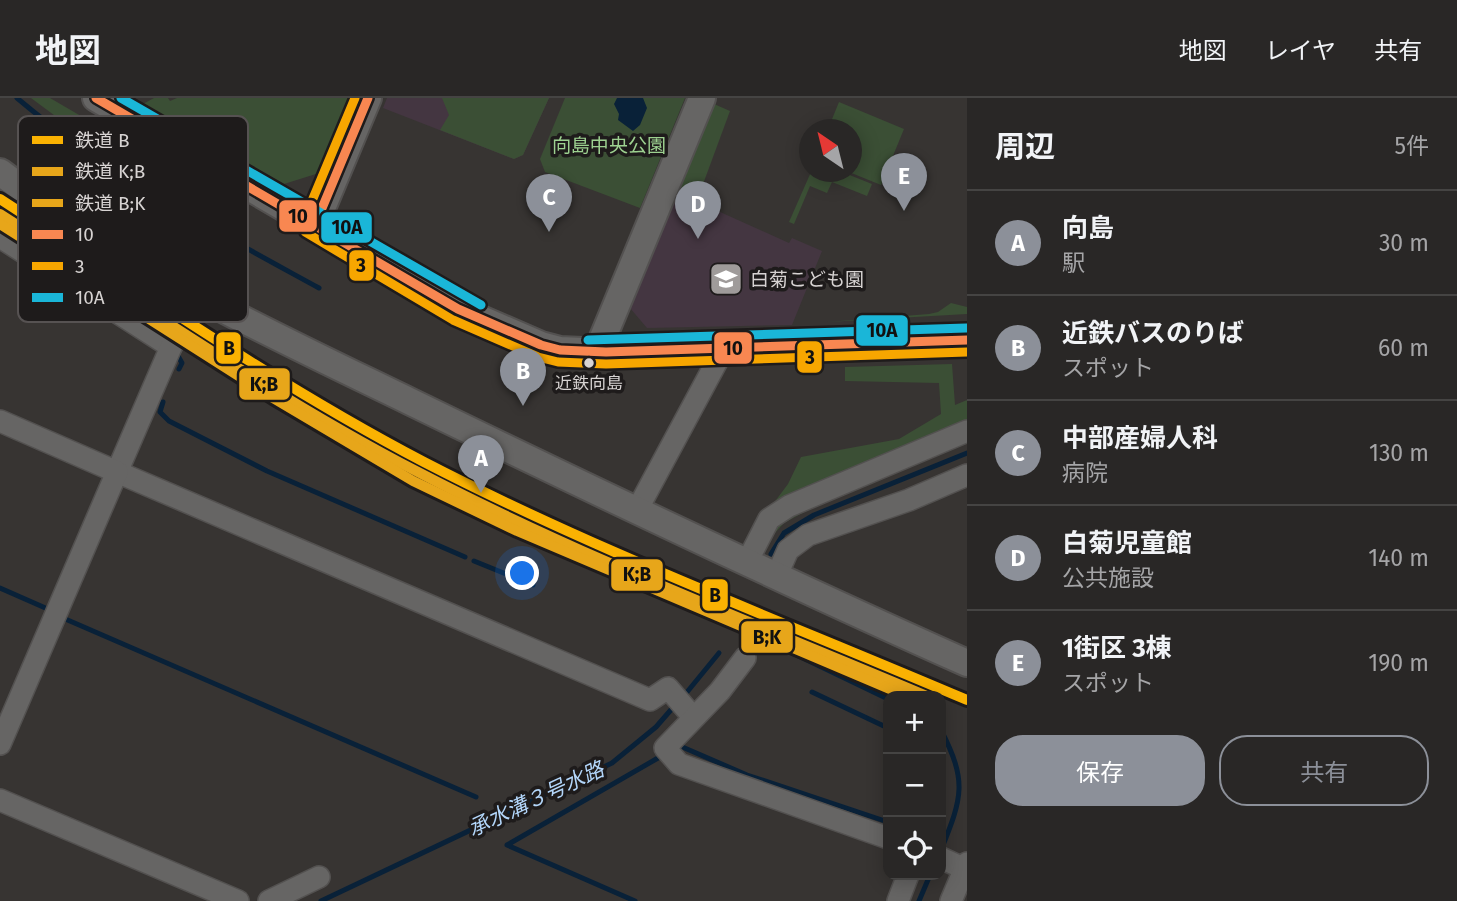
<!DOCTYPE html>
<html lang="ja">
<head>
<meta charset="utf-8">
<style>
	body { margin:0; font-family:"Fira Sans","Noto Sans JP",sans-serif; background:#312f2e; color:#f1f3f6 }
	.controls { position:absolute; right:21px; bottom:21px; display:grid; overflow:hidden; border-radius:14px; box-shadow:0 4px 18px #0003 }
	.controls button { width:63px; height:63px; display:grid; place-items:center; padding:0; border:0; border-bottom:2px solid #454443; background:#292726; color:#f1f3f6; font:35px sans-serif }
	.compass { position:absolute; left:799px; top:21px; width:63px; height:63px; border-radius:50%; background:#292726; box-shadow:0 4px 18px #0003; rotate:325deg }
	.you { position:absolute; left:523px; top:476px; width:24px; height:24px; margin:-18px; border:5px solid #fff; border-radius:50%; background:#1a73e8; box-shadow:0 0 0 10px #1a73e833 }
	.badge { display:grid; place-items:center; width:46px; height:46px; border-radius:50%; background:#8c9099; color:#fff; font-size:23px; font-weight:700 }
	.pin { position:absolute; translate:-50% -58px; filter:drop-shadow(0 2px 4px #0008) }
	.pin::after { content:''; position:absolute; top:37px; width:24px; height:21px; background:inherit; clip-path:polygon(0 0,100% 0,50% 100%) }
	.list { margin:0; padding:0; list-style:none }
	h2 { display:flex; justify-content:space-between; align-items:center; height:91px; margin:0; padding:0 28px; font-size:30px }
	h2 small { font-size:23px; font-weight:400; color:#a5a5a7 }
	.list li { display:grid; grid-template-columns:46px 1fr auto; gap:21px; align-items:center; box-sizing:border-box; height:105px; padding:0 28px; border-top:2px solid #454443 }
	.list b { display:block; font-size:26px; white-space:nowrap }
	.list p { margin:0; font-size:23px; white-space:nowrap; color:#a5a5a7 }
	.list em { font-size:23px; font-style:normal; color:#a5a5a7 }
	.actions { display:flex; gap:14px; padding:21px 28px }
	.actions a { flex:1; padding:16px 0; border:2px solid #8c9099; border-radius:28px; text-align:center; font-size:24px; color:#8c9099 }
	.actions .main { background:#8c9099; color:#fff }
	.icon { flex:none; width:38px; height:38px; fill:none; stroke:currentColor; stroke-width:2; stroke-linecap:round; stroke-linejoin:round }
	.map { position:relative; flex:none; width:967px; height:803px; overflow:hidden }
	header { display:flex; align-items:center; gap:42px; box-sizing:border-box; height:98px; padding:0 35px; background:#292726; border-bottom:2px solid #454443 }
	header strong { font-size:33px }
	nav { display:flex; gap:38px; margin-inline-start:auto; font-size:24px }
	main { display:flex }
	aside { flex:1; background:#292726 }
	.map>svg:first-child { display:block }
</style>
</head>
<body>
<header>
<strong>地図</strong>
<nav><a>地図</a><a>レイヤ</a><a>共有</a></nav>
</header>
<main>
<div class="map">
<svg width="967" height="803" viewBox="0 0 967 803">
	<rect width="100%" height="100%" fill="#373432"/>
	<g fill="#443641">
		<polygon points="387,0 549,0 523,57 514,61 383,10"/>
		<polygon points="678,95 789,145 792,140 822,153 792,227 647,230 630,210"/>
	</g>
	<g fill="#3b4f35">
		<polygon points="31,0 50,0 194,84 228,132 147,86"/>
		<polygon points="154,0 168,0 170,3 177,0 350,0 319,75 284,86 143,6"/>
		<polygon points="442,0 549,0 523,57 514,61 440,32 449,17"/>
		<polygon points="565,0 685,0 640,110 545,74 540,61"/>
		<polygon points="839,4 904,31 881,87 849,74 852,32 828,31"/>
		<polygon points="714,6 730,13 699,97 680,89"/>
		<polygon points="811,74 842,74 872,86 867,98 832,84 827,95 810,88 794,126 789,124"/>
		<polygon points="951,205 967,209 967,216 827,224 929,216 938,214"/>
		<polygon points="952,266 955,307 967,302 967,344 817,407 784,425 774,436 755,430 788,386 801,359 899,341 941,316 939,285 845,283 845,269"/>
	</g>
	<polygon fill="#092138" points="617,0 643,0 647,10 640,27 633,33 618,22 619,16 614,6"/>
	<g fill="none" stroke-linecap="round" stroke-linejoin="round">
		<g stroke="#092138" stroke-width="5">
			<path d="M17,0C108,77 215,133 319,190"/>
			<polyline points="178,258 182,265 179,271"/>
			<polyline points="163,304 160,314 169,323 267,373 465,459"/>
			<polyline points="771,456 784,435 814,417 967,355"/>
			<polyline points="474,463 533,487"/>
			<polyline points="0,490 50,512"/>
			<polyline points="63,520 476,699"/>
			<polyline points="739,521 743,525"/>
			<polyline points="784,551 888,601"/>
			<polyline points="812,594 888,630"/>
			<polyline points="683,599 719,555"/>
			<path d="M941,632C967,683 963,698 941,752"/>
			<polyline points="680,648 747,677 888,724"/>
			<polyline points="321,803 612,665 656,629 676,606"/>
			<polyline points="635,803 507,747 658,660"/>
			<polyline points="919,803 930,777"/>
		</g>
		<defs>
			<g id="minor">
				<polyline points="0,139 171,249"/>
				<polyline points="199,197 171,249 117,374 650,602 668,590 693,619"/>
				<polyline points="0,323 117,374 0,646"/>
				<polyline points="636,414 723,252"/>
				<polyline points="746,466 769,421 789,408 967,333"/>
				<polyline points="776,479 788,452 808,437 909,402 967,377"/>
				<polyline points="745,560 720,593 665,650 679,666 888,740"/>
				<polyline points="0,702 238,803"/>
				<polyline points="941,760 965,771"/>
				<polyline points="269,803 319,779"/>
				<polyline points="898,803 908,777"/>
				<polyline points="951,803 967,765"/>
			</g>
			<g id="tertiary">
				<polyline points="96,0 458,211 541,247 560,252 606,254 967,242"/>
				<path d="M0,74C123,168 269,235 409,303C594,393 779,481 967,565"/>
				<polyline points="315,127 368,0"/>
				<polyline points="597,254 702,0"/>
			</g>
		</defs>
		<use href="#minor" stroke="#535150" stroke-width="24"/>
		<use href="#tertiary" stroke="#535150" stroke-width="30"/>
		<use href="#minor" stroke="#666564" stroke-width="21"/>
		<use href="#tertiary" stroke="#666564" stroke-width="26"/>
		<defs>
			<g id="bus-1">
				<polyline points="96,0 458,211 541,247 560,252 606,254 967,242"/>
				<polyline points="315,127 368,0"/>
			</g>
			<polyline id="bus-2" points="355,0 304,122 305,134 453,222 538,259 558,264 606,266 967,254"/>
			<g id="bus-3">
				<polyline points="121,0 481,207"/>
				<polyline points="588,242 966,230"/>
			</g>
		</defs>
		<use href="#bus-1" stroke="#1e1b1b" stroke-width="14"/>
		<use href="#bus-2" stroke="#1e1b1b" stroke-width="14"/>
		<use href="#bus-3" stroke="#1e1b1b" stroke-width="14"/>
		<use href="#bus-1" stroke="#f88751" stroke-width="9"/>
		<use href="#bus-2" stroke="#f7a600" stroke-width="9"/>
		<use href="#bus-3" stroke="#1ab6d8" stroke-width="9"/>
		<defs>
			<path id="rail-1" d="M0,101C139,191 277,287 424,364C598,454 787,525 967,602"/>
			<path id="rail-2" d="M0,116C138,204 273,299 418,374C583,460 757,526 927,598"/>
			<polyline id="rail-3" points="0,126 273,300 413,383 517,433 906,598"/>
		</defs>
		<use href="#rail-1" stroke="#1e1b1b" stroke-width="16"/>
		<use href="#rail-2" stroke="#1e1b1b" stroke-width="16"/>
		<use href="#rail-3" stroke="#1e1b1b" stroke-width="16"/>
		<use href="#rail-1" stroke="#fab202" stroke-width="10"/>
		<use href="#rail-2" stroke="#e7a61a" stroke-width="10"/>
		<use href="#rail-3" stroke="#e7a61a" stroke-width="10"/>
	</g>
	<defs>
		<symbol id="school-square" viewBox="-11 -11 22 22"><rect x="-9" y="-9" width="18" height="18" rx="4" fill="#9f9b9a" stroke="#1e1b1b"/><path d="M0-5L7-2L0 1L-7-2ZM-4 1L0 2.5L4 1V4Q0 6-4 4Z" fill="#fff"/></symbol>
	</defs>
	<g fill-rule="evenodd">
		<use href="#school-square" x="707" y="162" width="38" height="38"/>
	</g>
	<circle fill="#d7d3d2" stroke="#1e1b1b" stroke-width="2.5" cx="589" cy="265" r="6"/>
	<g text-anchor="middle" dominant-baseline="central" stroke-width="7" stroke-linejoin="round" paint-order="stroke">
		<g font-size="17" fill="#d7d3d2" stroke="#1e1b1b">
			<text x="589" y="285">近鉄向島</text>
		</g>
		<g font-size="19" fill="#9dd190" stroke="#1e1b1b">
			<text x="609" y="47">向島中央公園</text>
		</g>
		<g font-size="19" fill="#d7d3d2" stroke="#1e1b1b" text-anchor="start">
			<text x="750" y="181">白菊こども園</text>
		</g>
		<g font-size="21" font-style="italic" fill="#b3d6fa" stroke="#1e1b1b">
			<text transform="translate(536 701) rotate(-25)">承水溝３号水路</text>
		</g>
	</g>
	<rect x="18" y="18" width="230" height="206" rx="10" fill="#1e1b1b" stroke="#565252" stroke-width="2"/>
	<rect x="32" y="38" width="31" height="8" fill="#fab202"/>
	<rect x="32" y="69" width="31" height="9" fill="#e7a61a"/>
	<rect x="32" y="101" width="31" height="8" fill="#e7a61a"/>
	<rect x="32" y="132" width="31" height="9" fill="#f88751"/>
	<rect x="32" y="164" width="31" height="8" fill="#f7a600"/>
	<rect x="32" y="195" width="31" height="9" fill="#1ab6d8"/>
	<g font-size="19" fill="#d7d3d2">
		<text x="75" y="49">鉄道 B</text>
		<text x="75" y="80">鉄道 K;B</text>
		<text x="75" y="112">鉄道 B;K</text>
		<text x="75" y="143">10</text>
		<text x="75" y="175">3</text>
		<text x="75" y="206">10A</text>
	</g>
	<g stroke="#1e1b1b" stroke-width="2.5">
		<rect x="278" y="101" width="40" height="34" rx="7" fill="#f88751"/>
		<rect x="320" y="113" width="53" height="33" rx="7" fill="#1ab6d8"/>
		<rect x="348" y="151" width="27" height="33" rx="7" fill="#f7a600"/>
		<rect x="855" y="216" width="54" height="33" rx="7" fill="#1ab6d8"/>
		<rect x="713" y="233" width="40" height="34" rx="7" fill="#f88751"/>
		<rect x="215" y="233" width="27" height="34" rx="7" fill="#fab202"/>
		<rect x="796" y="242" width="27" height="34" rx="7" fill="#f7a600"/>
		<rect x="238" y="269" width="53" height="34" rx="7" fill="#e7a61a"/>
		<rect x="610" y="460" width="54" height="34" rx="7" fill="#e7a61a"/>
		<rect x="701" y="480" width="28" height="34" rx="7" fill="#fab202"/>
		<rect x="740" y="522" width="54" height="34" rx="7" fill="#e7a61a"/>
	</g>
	<g font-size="19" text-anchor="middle" font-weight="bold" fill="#111">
		<text x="298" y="125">10</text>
		<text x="347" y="136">10A</text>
		<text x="361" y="174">3</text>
		<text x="882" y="239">10A</text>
		<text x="733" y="257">10</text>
		<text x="229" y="257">B</text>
		<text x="810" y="266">3</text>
		<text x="264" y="293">K;B</text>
		<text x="637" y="483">K;B</text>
		<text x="715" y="504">B</text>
		<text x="767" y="546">B;K</text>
	</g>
</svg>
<div class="controls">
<button>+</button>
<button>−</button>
<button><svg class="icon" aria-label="locate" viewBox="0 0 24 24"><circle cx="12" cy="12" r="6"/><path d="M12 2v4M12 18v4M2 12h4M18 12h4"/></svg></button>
</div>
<svg class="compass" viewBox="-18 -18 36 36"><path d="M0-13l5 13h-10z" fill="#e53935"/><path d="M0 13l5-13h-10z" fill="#a5a5a7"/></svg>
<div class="you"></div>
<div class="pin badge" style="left:481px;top:395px">A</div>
<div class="pin badge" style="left:523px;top:308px">B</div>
<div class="pin badge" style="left:549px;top:134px">C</div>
<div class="pin badge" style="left:698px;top:141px">D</div>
<div class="pin badge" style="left:904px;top:113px">E</div>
</div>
<aside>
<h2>周辺<small>5件</small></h2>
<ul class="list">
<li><span class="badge">A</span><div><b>向島</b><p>駅</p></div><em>30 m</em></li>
<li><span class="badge">B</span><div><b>近鉄バスのりば</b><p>スポット</p></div><em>60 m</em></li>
<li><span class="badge">C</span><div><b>中部産婦人科</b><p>病院</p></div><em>130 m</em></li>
<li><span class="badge">D</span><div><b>白菊児童館</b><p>公共施設</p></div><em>140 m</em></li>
<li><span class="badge">E</span><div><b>1街区 3棟</b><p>スポット</p></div><em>190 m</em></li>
</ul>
<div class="actions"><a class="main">保存</a><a>共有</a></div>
</aside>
</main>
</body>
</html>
